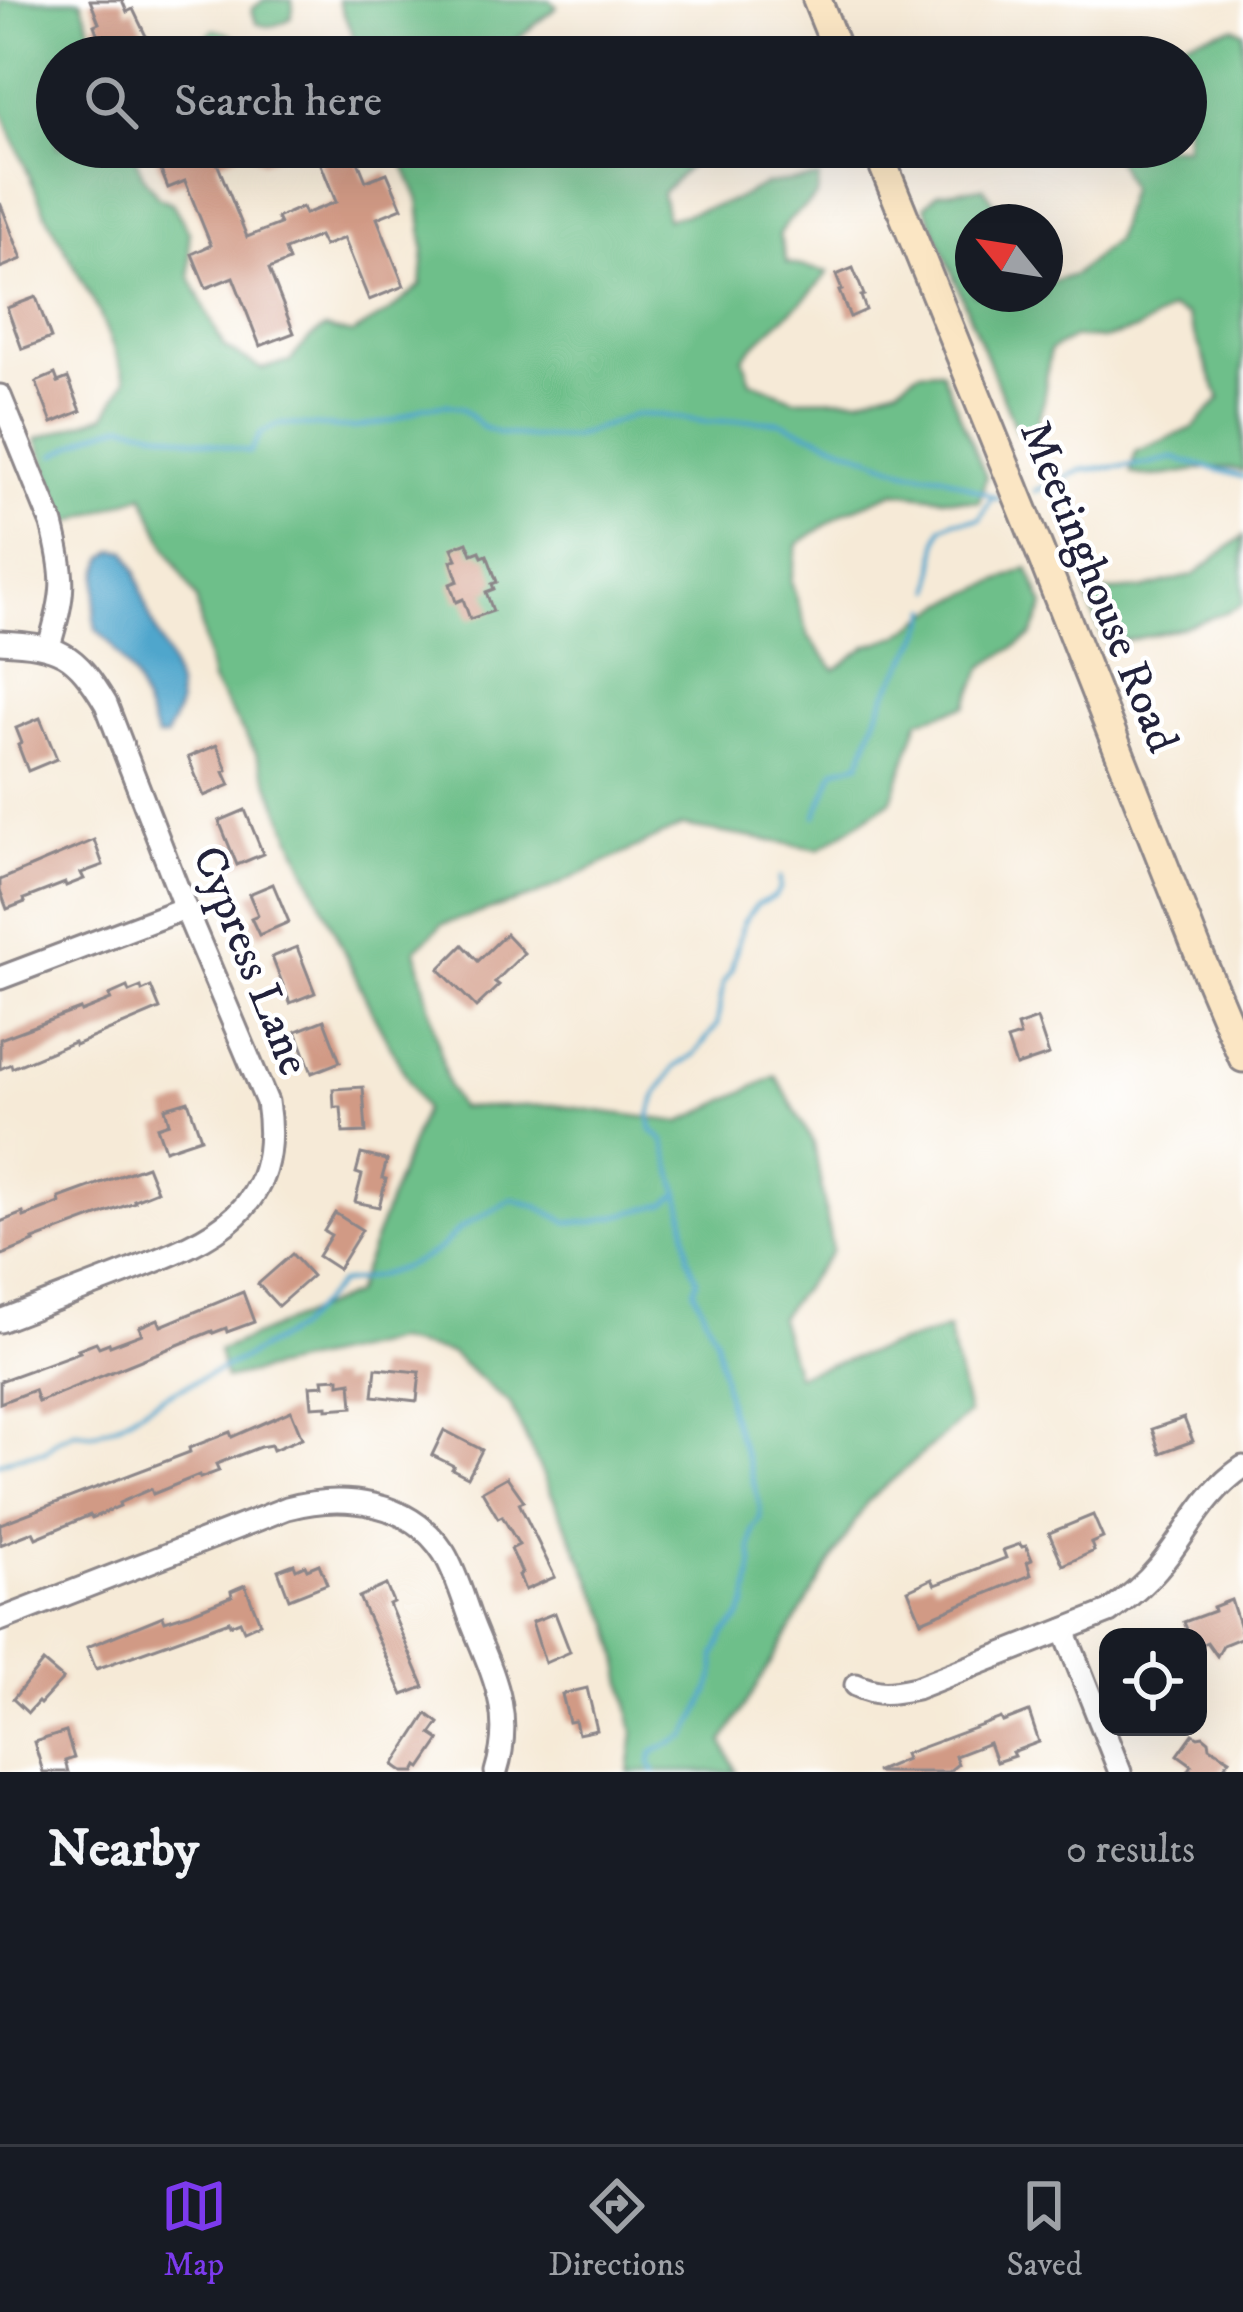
<!DOCTYPE html>
<html lang="en">
<head>
<meta charset="utf-8">
<style>
	body { margin:0; font-family:"IM FELL DW Pica",serif; background:#242831; color:#f1f3f6 }
	.controls { position:absolute; right:36px; bottom:36px; display:grid; overflow:hidden; border-radius:24px; box-shadow:0 12px 48px #0002 }
	.controls button { width:108px; height:108px; display:grid; place-items:center; padding:0; border:0; border-bottom:3px solid #363941; background:#171b24; color:#f1f3f6; font:60px sans-serif }
	.compass { position:absolute; left:955px; top:204px; width:108px; height:108px; border-radius:50%; background:#171b24; box-shadow:0 12px 48px #0002; rotate:300deg }
	.list { margin:0; padding:0; list-style:none }
	h2 { display:flex; justify-content:space-between; align-items:center; height:156px; margin:0; padding:0 48px; font-size:51px }
	h2 small { font-size:39px; font-weight:400; color:#9ea1a6 }
	.icon { flex:none; width:66px; height:66px; fill:none; stroke:currentColor; stroke-width:2; stroke-linecap:round; stroke-linejoin:round }
	.map { position:relative; flex:none; width:1243px; height:1772px; overflow:hidden }
	.search { position:absolute; background:#171b24; box-shadow:0 12px 48px #0002; left:36px; right:36px; top:36px; height:132px; display:flex; align-items:center; gap:30px; box-sizing:border-box; padding:0 42px; border-radius:66px; color:#9ea1a6; font-size:45px }
	.sheet { height:372px; background:#171b24 }
	nav { display:flex; justify-content:space-around; align-items:center; box-sizing:border-box; height:168px; border-top:3px solid #363941; background:#171b24; font-size:33px; color:#9ea1a6 }
	nav a { display:grid; justify-items:center; gap:6px }
	nav .on { color:#7c3aed }
	.map>svg:first-child { display:block }
</style>
</head>
<body>
<div class="map">
<svg width="1243" height="1772" viewBox="0 0 1243 1772">
	<rect width="100%" height="100%" fill="#fff"/>
	<filter id="ink" filterUnits="userSpaceOnUse"><feTurbulence type="fractalNoise" baseFrequency=".00833" numOctaves="2"/><feDisplacementMap in="SourceGraphic" scale="24" xChannelSelector="R" yChannelSelector="G"/><feConvolveMatrix kernelMatrix="1 2 1 2 8 2 1 2 1" color-interpolation-filters="sRGB"/></filter>
	<filter id="wash" filterUnits="userSpaceOnUse"><feTurbulence type="fractalNoise" baseFrequency=".004" numOctaves="4" result="noise"/><feDisplacementMap in="SourceGraphic" scale="48" xChannelSelector="R" yChannelSelector="G"/><feGaussianBlur stdDeviation="2.7" result="paint"/><feColorMatrix in="noise" values="0 0 0 0 0 0 0 0 0 0 0 0 0 0 0 0 0 1.4 0 .05"/><feComposite in="paint" operator="in"/></filter>
	<g filter="url(#wash)">
		<rect width="100%" height="100%" fill="#f6ead7"/>
		<path fill="#89e1a5" stroke="#568270" stroke-width="3" d="M214,30C230,33 246,41 251,57H201L208,36Z"/>
		<g fill="#6ebf8a" stroke="#487062" stroke-width="3">
			<path d="M0,0H81L100,57H57V147H131L144,178L158,197L172,203L189,232L190,277L224,347L262,369L290,361L310,338L325,328L352,334L389,312L421,285L424,249L419,200L396,147H695L689,166L662,193L667,219L732,201L766,184L819,178L817,196L788,221L779,235L787,263L828,272C804,306 768,326 743,358L751,381L794,399L860,398L898,386L919,371L941,370L986,477L979,502L895,492L845,512L798,544L791,581L809,637L835,670L867,646L898,636L945,604L1028,568L1044,606L1032,636L983,667L966,706L919,720L892,800L819,849L682,826L532,897L443,924L416,949L448,1086L459,1108L553,1105L681,1122L776,1076L814,1144L832,1251L779,1318L796,1375L948,1329L968,1414L867,1502L723,1742L736,1772H629L634,1732L612,1625L510,1404L450,1353L394,1341L225,1379L218,1351L354,1294L424,1109L374,1016L301,859L255,751L212,682L196,598L167,548L143,495L66,524L37,439L106,415L126,380L99,312L45,212L0,107Z"/>
			<path d="M264,0H292L293,9L291,18C279,25 269,29 256,23L252,9Z"/>
			<polygon points="338,0 550,0 557,7 494,57 362,57"/>
			<path d="M1234,27L1243,32V471C1206,459 1168,484 1131,473L1135,452L1193,428L1220,399L1187,315L1171,309L1139,329L1103,339L1074,337L1050,350L1043,404L1034,431L1017,432L925,206L938,193L983,187L1000,211L1001,222H973V294H1045V284L1074,275L1115,240L1129,188L1113,152L1105,147H1186V57H1125Z"/>
			<path d="M1243,536V604C1210,621 1142,641 1105,642L1085,593L1142,589L1194,575Z"/>
		</g>
		<polygon fill="#50a6cc" stroke="#396484" stroke-width="3" points="115,550 127,551 136,570 147,610 171,665 177,687 179,706 166,737 157,738 135,680 110,643 96,629 94,617 98,575 105,557"/>
		<g fill="none" stroke-linecap="round" stroke-linejoin="round">
			<g stroke="#50a6cc" stroke-width="4.5">
				<polyline points="55,455 94,434 124,424 250,452 261,433 279,424 353,428 392,421 425,407 447,405 462,408 482,427 498,433 529,437 573,437 634,415 659,415 707,422 750,420 780,422 907,471 942,475 999,499"/>
				<polyline points="1035,491 1082,470 1147,464 1173,458 1243,477"/>
				<polyline points="933,590 938,539 942,527 954,521 980,519 991,499"/>
				<path d="M816,816L835,769L860,763C869,738 876,713 889,689C903,663 924,638 930,609"/>
				<path d="M0,1463L18,1456L45,1451L57,1440L75,1432L92,1434L116,1425L162,1397L244,1358L296,1329L339,1283C367,1281 418,1265 440,1248C448,1242 453,1233 461,1228C478,1217 496,1210 512,1199L536,1206L567,1222H592L665,1204L678,1194"/>
				<polyline points="654,1772 650,1762 653,1752 687,1736 709,1692 715,1673 715,1656 725,1633 738,1621 747,1604 753,1562 751,1548 753,1529 760,1519 760,1506 748,1463 729,1410 716,1340 694,1290 697,1280 688,1257 683,1207 664,1141 652,1130 650,1116 657,1094 675,1067 695,1054 717,1025 723,983 731,971 743,923 757,904 774,897 780,889 780,877"/>
			</g>
		</g>
		<g id="blocks">
			<g fill="#d19a85">
				<polygon points="90,0 122,0 127,12 133,9 156,57 106,57 94,25 99,23"/>
				<polygon points="160,147 296,147 263,162 244,152 217,163 247,237 280,224 277,218 302,207 305,214 336,202 314,147 352,147 366,181 387,173 402,208 377,218 404,286 369,300 344,238 324,246 319,236 285,250 289,261 269,269 294,333 260,346 233,277 206,288 192,254 211,245 185,181 168,188 154,153 162,150"/>
				<polygon points="1,205 22,259 0,268 0,206"/>
				<polygon points="853,268 864,295 861,296 866,310 850,317 839,291 842,290 836,275"/>
				<polygon points="36,297 51,338 22,349 7,308"/>
				<polygon points="55,374 58,382 68,378 81,411 52,423 36,382"/>
				<polygon points="467,542 472,554 480,551 482,557 487,555 497,582 492,584 494,589 486,592 493,611 470,619 463,599 456,602 450,584 458,581 451,561 457,559 452,548"/>
				<polygon points="40,718 57,759 28,771 18,745 22,743 16,728"/>
				<polygon points="217,745 227,770 224,772 230,785 204,796 188,757"/>
				<polygon points="245,810 263,854 237,865 219,821"/>
				<polygon points="94,840 103,865 81,873 84,879 66,886 65,883 24,899 25,902 7,909 0,890 0,880"/>
				<polygon points="273,884 289,922 259,935 251,918 258,915 249,894"/>
				<polygon points="506,934 524,953 495,982 499,985 476,1007 439,969 463,945 478,961"/>
				<polygon points="297,947 315,993 290,1003 272,957"/>
				<polygon points="127,987 129,992 141,987 142,991 151,987 160,1009 75,1045 74,1042 12,1068 11,1064 0,1069 0,1039 80,1009 81,1012 111,1000 109,995"/>
				<polygon points="1037,1019 1049,1055 1016,1066 1007,1040 1020,1036 1017,1026"/>
				<polygon points="324,1020 340,1062 312,1073 296,1031"/>
				<polygon points="363,1087 366,1132 343,1133 341,1107 334,1107 333,1089"/>
				<polygon points="188,1101 201,1138 165,1150 157,1127 169,1123 165,1108"/>
				<polygon points="361,1154 387,1160 382,1178 386,1179 379,1207 355,1202 362,1175 356,1173"/>
				<polygon points="147,1166 157,1191 134,1200 135,1202 33,1240 34,1242 0,1256 0,1222 23,1213 24,1217 60,1203 59,1198"/>
				<polygon points="335,1213 362,1230 338,1269 318,1256 331,1235 324,1231"/>
				<polygon points="292,1254 312,1276 278,1306 258,1284"/>
				<polygon points="243,1292 254,1322 227,1332 226,1328 213,1333 212,1331 38,1402 34,1390 0,1403 0,1381 80,1352 78,1349 96,1342 99,1347 109,1343 110,1346 142,1334 139,1327 158,1319 161,1326"/>
				<polygon points="376,1368 420,1372 417,1401 373,1396"/>
				<polygon points="339,1378 339,1384 351,1382 353,1407 327,1409 327,1406 312,1407 310,1386 324,1385 323,1379"/>
				<polygon points="291,1411 302,1438 273,1450 271,1445 260,1447 216,1464 219,1471 200,1478 199,1475 153,1494 151,1489 119,1503 120,1506 92,1518 90,1515 36,1538 33,1532 0,1545 0,1524 190,1452 189,1448 230,1432 232,1437"/>
				<polygon points="1184,1418 1193,1441 1160,1453 1152,1429"/>
				<polygon points="444,1430 482,1450 468,1477 452,1469 454,1466 432,1455"/>
				<polygon points="507,1477 524,1501 519,1503 555,1577 525,1590 519,1575 522,1573 511,1549 519,1545 502,1516 498,1518 482,1491"/>
				<polygon points="1093,1515 1103,1538 1091,1543 1094,1551 1063,1565 1049,1533"/>
				<polygon points="1020,1544 1022,1547 1026,1546 1032,1560 1027,1562 1031,1575 921,1621 908,1590 932,1579 935,1585 1006,1558 1003,1550"/>
				<polygon points="294,1564 296,1569 305,1565 307,1569 319,1564 327,1584 289,1599 278,1570"/>
				<polygon points="245,1585 260,1623 244,1630 240,1621 230,1625 229,1621 96,1669 87,1647 163,1616 165,1621 190,1613 232,1596 231,1591"/>
				<polygon points="386,1585 393,1602 389,1604 424,1687 403,1695 359,1597"/>
				<polygon points="1231,1600 1243,1637 1223,1645 1217,1656 1207,1642 1198,1646 1198,1637 1190,1637 1184,1622 1214,1611 1213,1607"/>
				<polygon points="555,1613 570,1652 545,1663 532,1622"/>
				<polygon points="43,1662 63,1679 40,1704 38,1702 28,1713 13,1699"/>
				<polygon points="587,1688 597,1730 578,1734 575,1721 569,1722 562,1694"/>
				<polygon points="1029,1712 1039,1742 1012,1752 1014,1756 996,1762 989,1743 955,1756 958,1764 948,1772 875,1772 906,1759 904,1754 1001,1718 1003,1722"/>
				<polygon points="427,1714 439,1723 431,1734 440,1740 421,1768 418,1766 415,1772 404,1772 394,1765"/>
				<polygon points="66,1732 74,1758 65,1761 68,1772 43,1772 34,1742"/>
				<polygon points="1193,1734 1198,1737 1203,1736 1209,1741 1210,1747 1230,1759 1220,1772 1188,1772 1192,1765 1178,1755"/>
			</g>
		</g>
	</g>
	<g filter="url(#ink)">
		<use href="#blocks" fill-opacity="0" stroke="#8c8689" stroke-width="3"/>
		<g fill="none" stroke-linecap="round" stroke-linejoin="round">
			<defs>
				<g id="street">
					<path d="M0,396L52,524C66,579 65,593 49,646"/>
					<path d="M0,642C60,645 75,652 106,704L185,908L267,1102C285,1214 209,1240 122,1274C81,1290 41,1305 0,1321"/>
					<polyline points="0,978 185,908"/>
					<path d="M0,1620L287,1508C342,1493 410,1500 444,1553C458,1576 465,1606 475,1630C496,1681 513,1717 496,1772"/>
					<polyline points="1064,1630 1120,1772"/>
					<path d="M856,1685C879,1696 892,1693 916,1688L1109,1612C1127,1599 1144,1585 1158,1568C1190,1531 1200,1497 1243,1467"/>
				</g>
				<g id="secondary">
					<polyline points="817,0 840,57"/>
					<polyline points="876,147 1041,554 1199,954 1243,1058"/>
				</g>
			</defs>
			<use href="#street" stroke="#8c8689" stroke-width="27"/>
			<use href="#secondary" stroke="#8c8689" stroke-width="33"/>
			<use href="#street" stroke="#fff" stroke-width="21"/>
			<use href="#secondary" stroke="#fbe6c4" stroke-width="27"/>
		</g>
	</g>
	<g text-anchor="middle" dominant-baseline="central" stroke-width="9" stroke-linejoin="round" paint-order="stroke">
		<g font-size="45" fill="#22223b" stroke="#fff">
			<text transform="translate(1098 587) rotate(68)">Meetinghouse Road</text>
			<text transform="translate(250 961) rotate(68)">Cypress Lane</text>
		</g>
	</g>
</svg>
<div class="controls">
<button><svg class="icon" aria-label="locate" viewBox="0 0 24 24"><circle cx="12" cy="12" r="6"/><path d="M12 2v4M12 18v4M2 12h4M18 12h4"/></svg></button>
</div>
<svg class="compass" viewBox="-18 -18 36 36"><path d="M0-13l5 13h-10z" fill="#e53935"/><path d="M0 13l5-13h-10z" fill="#9ea1a6"/></svg>
<div class="search"><svg class="icon" aria-label="search" viewBox="0 0 24 24"><circle cx="10" cy="10" r="6"/><path d="M15 15l6 6"/></svg>Search here</div>
</div>
<section class="sheet">
<h2>Nearby<small>0 results</small></h2>
<ul class="list">
</ul>
</section>
<nav>
<a class="on"><svg class="icon" aria-label="map" viewBox="0 0 24 24"><path d="M3 6l6-2 6 2 6-2v14l-6 2-6-2-6 2zM9 4v14M15 6v14"/></svg>Map</a>
<a><svg class="icon" aria-label="directions" viewBox="0 0 24 24"><path d="M12 3l9 9-9 9-9-9zM9 14v-3h6M13 9l2 2-2 2"/></svg>Directions</a>
<a><svg class="icon" aria-label="saved" viewBox="0 0 24 24"><path d="M7 4h10v16l-5-4-5 4z"/></svg>Saved</a>
</nav>
</body>
</html>
